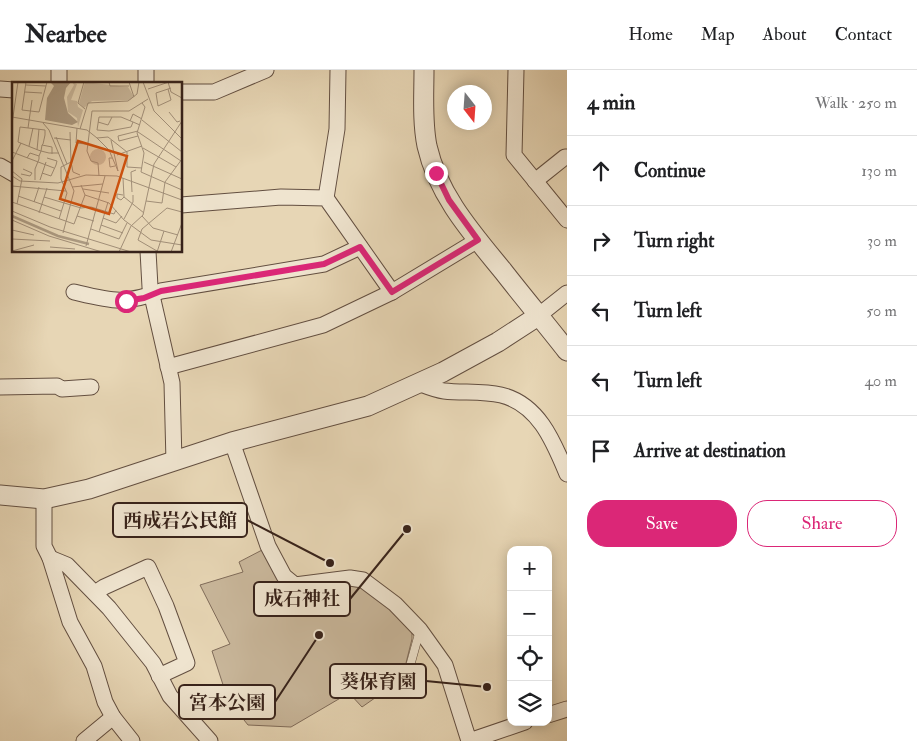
<!DOCTYPE html>
<html lang="en">
<head>
<meta charset="utf-8">
<style>
	body { margin:0; font-family:"IM FELL Double Pica","Noto Serif JP",serif; background:#f2f2f2; color:#202124 }
	.controls { position:absolute; right:15px; bottom:15px; display:grid; overflow:hidden; border-radius:10px; box-shadow:0 2px 12px #0003 }
	.controls button { width:45px; height:45px; display:grid; place-items:center; padding:0; border:0; border-bottom:1px solid #e0e0e0; background:#fff; color:#202124; font:25px sans-serif }
	.compass { position:absolute; left:447px; top:15px; width:45px; height:45px; border-radius:50%; background:#fff; box-shadow:0 2px 12px #0003; rotate:163deg }
	.stop { position:absolute; width:15px; height:15px; margin:-11px; border:4px solid #db2777; border-radius:50%; background:#fff }
	.stop.end { background:#db2777; border-color:#fff; box-shadow:0 1px 5px #0008 }
	.list { margin:0; padding:0; list-style:none }
	h2 { display:flex; justify-content:space-between; align-items:center; height:65px; margin:0; padding:0 20px; font-size:21px }
	h2 small { font-size:16px; font-weight:400; color:#757577 }
	.list li { display:grid; grid-template-columns:32px 1fr auto; gap:15px; align-items:center; box-sizing:border-box; height:70px; padding:0 20px; border-top:1px solid #e0e0e0 }
	.list b { display:block; font-size:19px; white-space:nowrap }
	.list em { font-size:16px; font-style:normal; color:#757577 }
	.actions { display:flex; gap:10px; padding:15px 20px }
	.actions a { flex:1; padding:11px 0; border:1px solid #db2777; border-radius:20px; text-align:center; font-size:18px; color:#db2777 }
	.actions .main { background:#db2777; color:#fff }
	.icon { flex:none; width:28px; height:28px; fill:none; stroke:currentColor; stroke-width:2; stroke-linecap:round; stroke-linejoin:round }
	.map { position:relative; flex:none; width:567px; height:671px; overflow:hidden }
	header { display:flex; align-items:center; gap:30px; box-sizing:border-box; height:70px; padding:0 25px; background:#fff; border-bottom:1px solid #e0e0e0 }
	header strong { font-size:24px }
	nav { display:flex; gap:28px; margin-inline-start:auto; font-size:18px }
	main { display:flex }
	aside { flex:1; background:#fff }
	.map>svg:first-child { display:block }
</style>
</head>
<body>
<header>
<strong>Nearbee</strong>
<nav><a>Home</a><a>Map</a><a>About</a><a>Contact</a></nav>
</header>
<main>
<div class="map">
<svg width="567" height="671" viewBox="0 0 567 671">
	<rect width="100%" height="100%" fill="#e7d6b5"/>
	<filter id="stains"><feTurbulence type="fractalNoise" baseFrequency=".004" numOctaves="4"/><feColorMatrix values="0 0 0 0 .2 0 0 0 0 .09 0 0 0 0 .02 0 0 0 .5 -.17"/></filter>
	<radialGradient id="worn" r=".72"><stop offset=".6" stop-color="#630" stop-opacity="0"/><stop offset="1" stop-color="#630" stop-opacity=".3"/></radialGradient>
	<path fill="#c9b79b" stroke="#806c5a" d="M264,479C272,498 275,513 294,522C311,520 335,514 352,515C369,515 400,548 412,561V569L402,609L362,637L349,623L291,657L248,655L228,630L212,581L230,574L200,515L243,502L239,492Z"/>
	<g fill="none" stroke-linecap="round" stroke-linejoin="round">
		<defs>
			<polyline id="service" points="405,614 420,560"/>
			<g id="minor">
				<polyline points="59,0 59,14"/>
				<polyline points="146,0 146,14"/>
				<polyline points="516,0 514,85 567,150"/>
				<polyline points="0,19 14,20"/>
				<polyline points="181,22 214,22 266,0"/>
				<polyline points="0,96 14,104"/>
				<polyline points="535,111 565,87 567,87"/>
				<polyline points="326,128 337,59 338,0"/>
				<polyline points="181,135 281,127 326,128 392,222"/>
				<polyline points="148,181 150,217 172,313 174,392"/>
				<path d="M74,222C112,231 124,235 161,221L324,194L360,177"/>
				<polyline points="538,246 567,223"/>
				<polyline points="168,297 323,255 392,222 478,170"/>
				<path d="M418,313C426,316 435,320 444,321C462,323 483,321 501,325C539,334 554,373 567,404"/>
				<polyline points="0,317 57,316 62,319 91,317"/>
				<polyline points="232,372 268,476 284,506 295,515 350,508 363,510 395,534 420,560 445,595 469,671 525,652"/>
				<polyline points="44,429 44,476 50,488 70,552 94,596 105,632 113,647 132,671"/>
				<polyline points="50,488 67,495 109,538 153,593 170,626 210,671"/>
				<polyline points="95,523 104,517 148,497 166,536 187,593 159,606"/>
				<polyline points="548,645 567,639"/>
				<polyline points="84,671 113,647"/>
			</g>
			<g id="tertiary">
				<path d="M424,0C424,25 422,51 427,76C438,125 472,163 503,201C524,228 546,254 567,281"/>
				<polyline points="0,425 44,429 89,419 232,372 368,336 443,302 498,272 538,246"/>
			</g>
		</defs>
		<use href="#service" stroke="#634f41" stroke-width="9"/>
		<use href="#minor" stroke="#634f41" stroke-width="17"/>
		<use href="#tertiary" stroke="#634f41" stroke-width="21"/>
		<use href="#service" stroke="#efe4cf" stroke-width="8"/>
		<use href="#minor" stroke="#efe4cf" stroke-width="15"/>
		<use href="#tertiary" stroke="#efe4cf" stroke-width="19"/>
	</g>
	<g fill="none" stroke-linecap="round" stroke-linejoin="round">
		<polyline stroke="#db2777" stroke-width="6" points="126,231 144,228 161,221 324,194 360,177 392,222 478,170 449,130 436,103"/>
	</g>
	<g transform="translate(12 12)">
		<rect width="170" height="170" fill="#e7d6b5"/>
		<path d="M60,0L65,2L59,18L65,19L66,25L71,28L66,45L65,36L56,30L55,15L62,3ZM73,0L116,5L122,15L118,18L80,19L72,26L67,21ZM78 75a8 8 0 1 1 16 0a8 8 0 1 1-16 0Z" fill="#c9b79b"/>
		<path d="M38,0H59L54,6L52,16L56,31L66,40L60,43L33,38L35,16L42,4Z" fill="#ab9980"/>
		<path fill="none" stroke="#ab9980" stroke-width="2.5" d="M0,134L46,154L77,162"/>
		<path fill="none" stroke="#a18e77" stroke-width="1" d="M14,0L10,28L27,30L35,0M72,0L66,21L73,27M97,0L98,4H117M117,0L122,15M131,0L142,29L170,57M156,0L159,10L170,16M14,3L34,4M136,7L157,0M156,7L159,18L146,24L144,11L159,6M13,10L30,11M130,21L133,25L125,51L132,71L129,90L170,108M157,30L165,40L168,39M0,35L75,48L85,56L96,55L115,70V85L130,86M130,38L170,70M118,39L121,32L130,37M86,40L96,43L100,35M121,40L119,45L97,49L85,48L87,35H109L121,40L128,43M31,41L37,48L62,109L51,151M0,42L6,0M16,46L20,18M65,46L64,61L74,62M68,47L76,21L116,19L125,12L127,0M126,49L106,54L107,59L126,54M126,50L169,79M44,55L55,82M42,56L59,58M85,56L97,68L106,89M99,58L106,89M30,63L40,65V72M17,64L21,46M131,66L164,85M25,68L27,47M0,70L42,86M105,73L130,64M15,76L18,71L27,74M100,76H97L98,85L103,84M0,79L9,61M59,80L61,90L68,93M132,80L170,97M0,89L10,97L5,122M30,91L39,94L44,83L45,79L35,76M9,92L18,94L20,91L11,87M0,94L8,99L46,101L74,93L105,94L170,118M87,94L86,81L79,79L75,69L80,29H117L136,17M111,96L112,115L132,131M23,98V87L27,77V74L29,69L30,63L31,62L33,53V48L8,45L6,60L26,68L29,69L37,71H47M28,98L34,80M69,103L73,113L97,121L112,138L139,158L170,163M0,104L54,109M60,105L91,102M71,107L97,111M120,110L119,90L124,88M111,113L105,112V116L109,118L112,115M6,114L49,129M32,115L69,126L79,125L102,132L104,128M134,119L150,121L153,100L170,77M0,120L62,142L73,113M22,120L27,105M0,129L38,145L119,170M27,131L35,106M65,134L82,139M130,134L141,146L166,153M91,136L104,141L110,134M47,137L55,111L49,97V85L59,80L58,50M112,137L121,120V113M0,138L37,154L90,170M89,143L111,151M79,147L107,157L115,141M0,148L22,153M87,150L96,120M0,157L38,159M74,164L93,94M38,165L63,167M0,169L22,163M145,169L126,158L130,147L155,126L170,130M107,170L119,144L131,133L142,82L170,39M145,170L152,149M159,170L170,141"/>
		<path fill="#cd510e" fill-opacity="0.15" stroke="#cd510e" stroke-width="2.5" d="M66,59L115,74L97,132L48,117Z"/>
		<rect width="170" height="170" fill="none" stroke="#37221a" stroke-width="2.5"/>
	</g>
	<path fill="none" stroke="#37221a" stroke-width="2" d="M330 493L247 450M407 459L350 529M487 617L426 611M319 565L275 632"/>
	<g fill="#37221a" stroke="#efe4cf" stroke-width="2">
		<circle cx="330" cy="493" r="5"/>
		<circle cx="407" cy="459" r="5"/>
		<circle cx="487" cy="617" r="5"/>
		<circle cx="319" cy="565" r="5"/>
	</g>
	<g fill="#efe4cf" stroke="#37221a" stroke-width="2">
		<rect x="113" y="433" width="134" height="34" rx="5"/>
		<rect x="254" y="512" width="96" height="34" rx="5"/>
		<rect x="330" y="594" width="96" height="34" rx="5"/>
		<rect x="179" y="615" width="96" height="34" rx="5"/>
	</g>
	<g font-size="19" text-anchor="middle" font-weight="bold" fill="#37221a">
		<text x="180" y="457">西成岩公民館</text>
		<text x="302" y="535">成石神社</text>
		<text x="378" y="618">葵保育園</text>
		<text x="227" y="639">宮本公園</text>
	</g>
	<rect width="100%" height="100%" filter="url(#stains)"/>
	<rect width="100%" height="100%" fill="url(#worn)"/>
</svg>
<div class="controls">
<button>+</button>
<button>−</button>
<button><svg class="icon" aria-label="locate" viewBox="0 0 24 24"><circle cx="12" cy="12" r="6"/><path d="M12 2v4M12 18v4M2 12h4M18 12h4"/></svg></button>
<button><svg class="icon" aria-label="layers" viewBox="0 0 24 24"><path d="M12 4l9 5-9 5-9-5zM3 14l9 5 9-5"/></svg></button>
</div>
<svg class="compass" viewBox="-18 -18 36 36"><path d="M0-13l5 13h-10z" fill="#e53935"/><path d="M0 13l5-13h-10z" fill="#757577"/></svg>
<div class="stop" style="left:126px;top:231px"></div>
<div class="stop end" style="left:436px;top:103px"></div>
</div>
<aside>
<h2>4 min<small>Walk · 250 m</small></h2>
<ul class="list">
<li><svg class="icon" aria-label="ahead" viewBox="0 0 24 24"><path d="M12 20V5M6 11l6-6 6 6"/></svg><div><b>Continue</b></div><em>130 m</em></li>
<li><svg class="icon" aria-label="right" viewBox="0 0 24 24"><path d="M7 20v-9h11M14 6l5 5-5 5"/></svg><div><b>Turn right</b></div><em>30 m</em></li>
<li><svg class="icon" aria-label="left" viewBox="0 0 24 24"><path d="M17 20v-9H6M10 6l-5 5 5 5"/></svg><div><b>Turn left</b></div><em>50 m</em></li>
<li><svg class="icon" aria-label="left" viewBox="0 0 24 24"><path d="M17 20v-9H6M10 6l-5 5 5 5"/></svg><div><b>Turn left</b></div><em>40 m</em></li>
<li><svg class="icon" aria-label="arrive" viewBox="0 0 24 24"><path d="M6 21V4h12l-3 4 3 4H6"/></svg><div><b>Arrive at destination</b></div></li>
</ul>
<div class="actions"><a class="main">Save</a><a>Share</a></div>
</aside>
</main>
</body>
</html>
